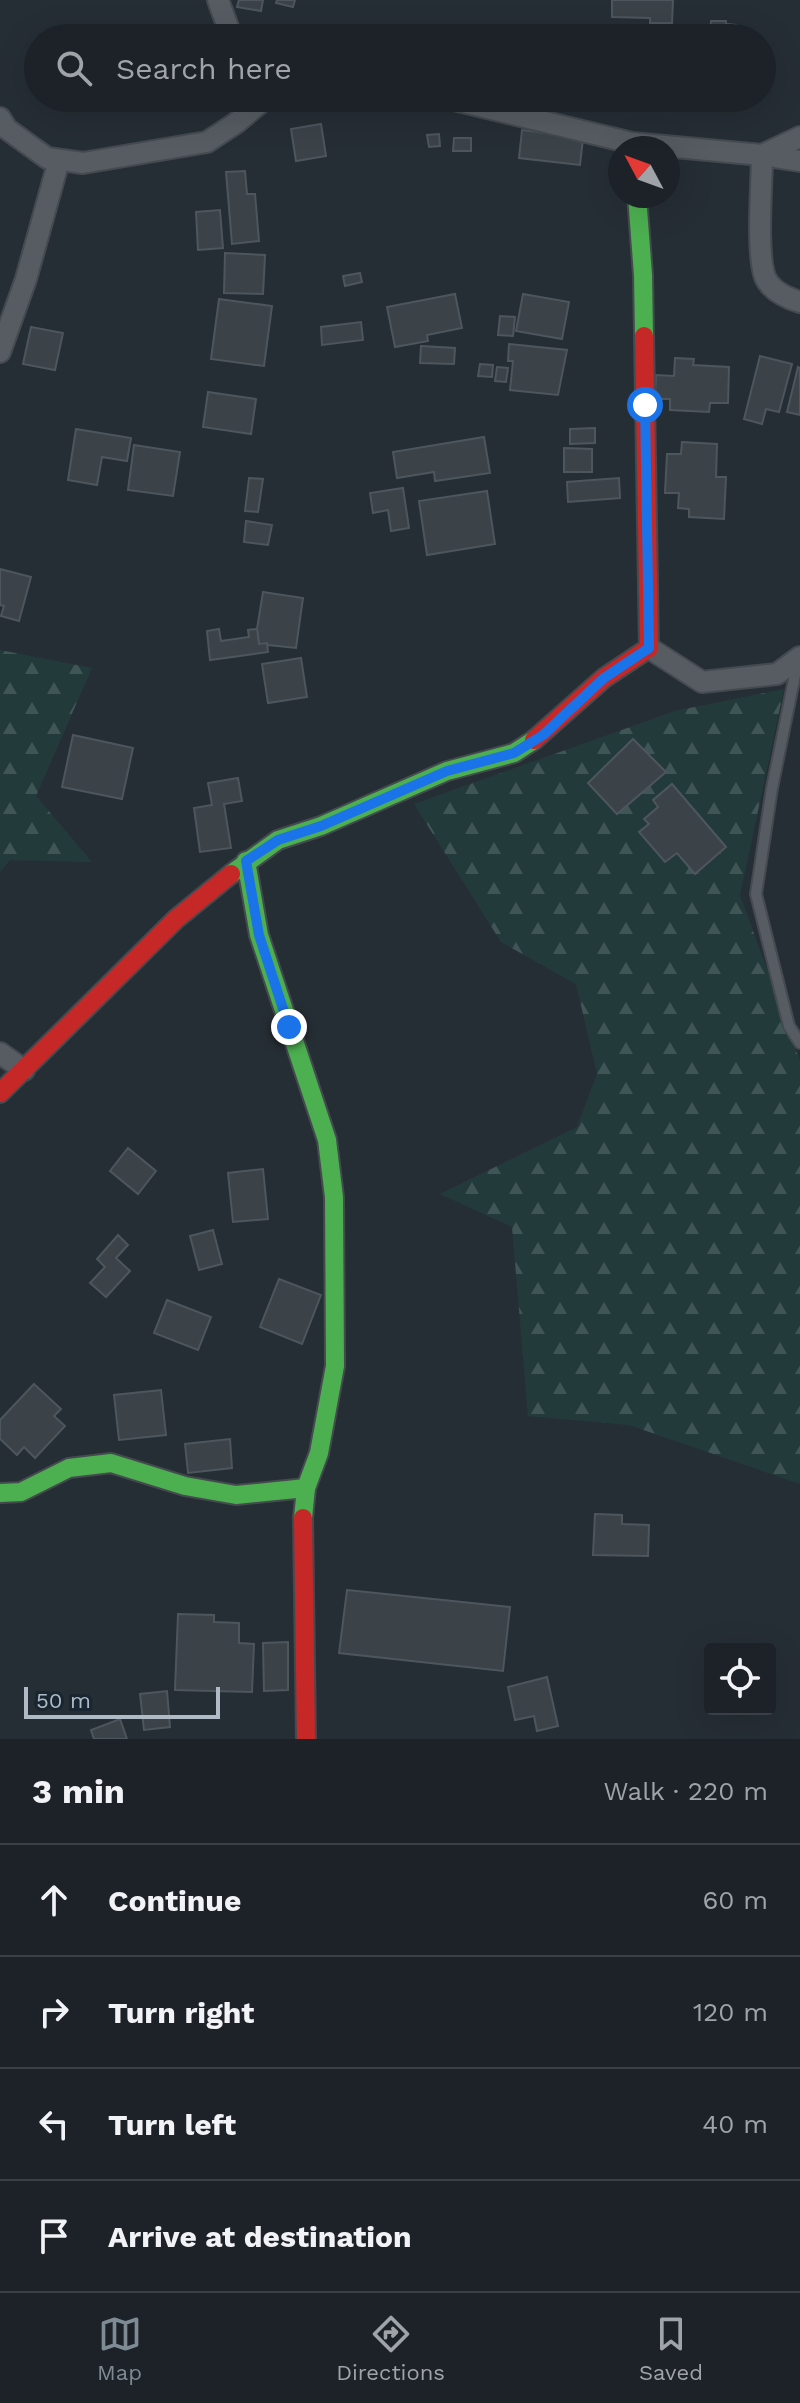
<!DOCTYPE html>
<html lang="en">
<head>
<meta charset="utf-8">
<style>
	body { margin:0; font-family:"Work Sans",sans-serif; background:#292f34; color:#f1f3f6 }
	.controls { position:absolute; right:24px; bottom:24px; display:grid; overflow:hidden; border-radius:8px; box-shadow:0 8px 32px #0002 }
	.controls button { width:72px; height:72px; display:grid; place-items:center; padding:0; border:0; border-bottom:2px solid #3a3f45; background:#1c2228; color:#f1f3f6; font:40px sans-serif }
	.compass { position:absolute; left:608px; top:136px; width:72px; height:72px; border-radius:50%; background:#1c2228; box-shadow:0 8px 32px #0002; rotate:311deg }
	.scale { position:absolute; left:24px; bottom:20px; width:196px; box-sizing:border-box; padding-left:8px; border:4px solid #aebbc7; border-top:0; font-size:22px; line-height:28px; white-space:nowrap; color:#aebbc7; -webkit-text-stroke:6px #192530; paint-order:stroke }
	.stop { position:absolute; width:24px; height:24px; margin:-18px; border:6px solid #1a73e8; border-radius:50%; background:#fff }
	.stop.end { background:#1a73e8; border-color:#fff; box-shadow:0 2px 8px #0008 }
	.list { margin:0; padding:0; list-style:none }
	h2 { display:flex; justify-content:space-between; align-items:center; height:104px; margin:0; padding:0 32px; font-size:34px }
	h2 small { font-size:26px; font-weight:400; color:#a0a4a8 }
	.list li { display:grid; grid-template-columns:52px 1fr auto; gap:24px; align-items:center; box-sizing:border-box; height:112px; padding:0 32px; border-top:2px solid #3a3f45 }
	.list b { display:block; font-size:30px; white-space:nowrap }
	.list em { font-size:26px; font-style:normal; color:#a0a4a8 }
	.icon { flex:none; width:44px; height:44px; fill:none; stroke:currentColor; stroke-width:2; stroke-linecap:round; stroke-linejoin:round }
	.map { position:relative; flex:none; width:800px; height:1739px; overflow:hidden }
	.search { position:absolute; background:#1c2228; box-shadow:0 8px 32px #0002; left:24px; right:24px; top:24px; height:88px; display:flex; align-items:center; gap:20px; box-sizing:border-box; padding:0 28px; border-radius:44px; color:#a0a4a8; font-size:30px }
	.sheet { height:552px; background:#1c2228 }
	nav { display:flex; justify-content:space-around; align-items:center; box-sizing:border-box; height:112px; border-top:2px solid #3a3f45; background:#1c2228; font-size:22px; color:#a0a4a8 }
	nav a { display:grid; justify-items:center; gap:4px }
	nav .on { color:#7e8a94 }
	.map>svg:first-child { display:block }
</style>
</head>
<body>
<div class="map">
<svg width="800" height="1739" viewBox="0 0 800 1739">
	<defs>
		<pattern id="forest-firs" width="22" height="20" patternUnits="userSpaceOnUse" patternTransform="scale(2)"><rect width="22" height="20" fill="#233a3b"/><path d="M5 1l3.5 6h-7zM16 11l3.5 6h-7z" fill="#405556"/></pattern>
	</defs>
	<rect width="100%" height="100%" fill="#262e35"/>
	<g fill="url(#forest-firs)">
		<polygon points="0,650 92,668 36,796 92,862 10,860 0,872"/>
		<polygon points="784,689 740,895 800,1061 800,1484 629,1425 528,1416 512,1227 440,1194 577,1127 597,1074 576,984 501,942 414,804 675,711"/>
	</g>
	<g fill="#3b4248" stroke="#4d565d" stroke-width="2">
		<polygon points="239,0 263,0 261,11 237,7"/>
		<polygon points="277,0 295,0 293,7 276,3"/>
		<polygon points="612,0 673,0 672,23 650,23 650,18 612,17"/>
		<polygon points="711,21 726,21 726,24 736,25 735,37 721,37 721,32 710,32"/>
		<polygon points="321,124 326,156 296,161 291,129"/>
		<polygon points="522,130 583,138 580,165 519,158"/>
		<polygon points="439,134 440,146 429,147 427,135"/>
		<polygon points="454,138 471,138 471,151 453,151"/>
		<polygon points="245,171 247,194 255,194 259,241 232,244 226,172"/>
		<polygon points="220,210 223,248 198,250 196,212"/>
		<polygon points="225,253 265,255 263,294 224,293"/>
		<polygon points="360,273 362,282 345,286 343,276"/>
		<polygon points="455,294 462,328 427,335 428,341 395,347 387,307"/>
		<polygon points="523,294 569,302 562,339 516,331"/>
		<polygon points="219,299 272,306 264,366 211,359"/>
		<polygon points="500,316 515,317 513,336 498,335"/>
		<polygon points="361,322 363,340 322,345 321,327"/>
		<polygon points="31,327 63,333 55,370 23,364"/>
		<polygon points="509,344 567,350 558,395 510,390 513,361 508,361"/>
		<polygon points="421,346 455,348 454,364 420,363"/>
		<polygon points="760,356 792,364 779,412 766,409 762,424 744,419"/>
		<polygon points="675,358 694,359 693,365 729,367 728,403 710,403 709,412 670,410 670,399 655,399 656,375 674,376"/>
		<polygon points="480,364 493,365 492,377 478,376"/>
		<polygon points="497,367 508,368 506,382 495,381"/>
		<polygon points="798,367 800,368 800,415 787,412"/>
		<polygon points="208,392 256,399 251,434 203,427"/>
		<polygon points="595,428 595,443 570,444 570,429"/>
		<polygon points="76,429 131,438 127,461 102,457 97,485 68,480"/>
		<polygon points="484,437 490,473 435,481 434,472 397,478 393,452"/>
		<polygon points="682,442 717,444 716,477 726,477 724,519 689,517 689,509 678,508 679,493 665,493 667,454 681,454"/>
		<polygon points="134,445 180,452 173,496 128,490"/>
		<polygon points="564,448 592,449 592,472 564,472"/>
		<polygon points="249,478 263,479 258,512 245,511"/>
		<polygon points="619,478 620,498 568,502 567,482"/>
		<polygon points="403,488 409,528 391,531 388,510 373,513 370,493"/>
		<polygon points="487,491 495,544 427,555 419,501"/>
		<polygon points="246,521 272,525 268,545 244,542"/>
		<polygon points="0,569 31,577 19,621 1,616 4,606 0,605"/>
		<polygon points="263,592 303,598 296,648 259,644 257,629"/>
		<polygon points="219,629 221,641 249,637 248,630 257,629 259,644 267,643 268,652 210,660 207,631"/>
		<polygon points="301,658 307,697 268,703 262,664"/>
		<polygon points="73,735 133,748 122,799 62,787"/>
		<polygon points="633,739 666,772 617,814 588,783"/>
		<polygon points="238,778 242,801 224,804 231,848 200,852 194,808 212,805 208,783"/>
		<polygon points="672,784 726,847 695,874 677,853 665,862 639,832 649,824 644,819 658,807 653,800"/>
		<polygon points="128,1148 156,1171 138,1194 110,1171"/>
		<polygon points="263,1169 268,1219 233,1222 228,1173"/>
		<polygon points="213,1230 222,1264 199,1270 190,1236"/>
		<polygon points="118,1235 128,1245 116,1258 130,1271 106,1297 90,1283 105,1267 97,1259"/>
		<polygon points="279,1279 321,1295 302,1344 260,1327"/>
		<polygon points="167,1300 211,1317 198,1350 154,1333"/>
		<polygon points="34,1384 61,1409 54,1416 65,1426 35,1458 24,1447 17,1455 0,1439 0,1420"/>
		<polygon points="161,1390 166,1435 119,1440 114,1395"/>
		<polygon points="230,1439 232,1468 188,1473 185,1444"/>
		<polygon points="595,1514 622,1515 622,1524 649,1525 648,1556 593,1555"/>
		<polygon points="347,1590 510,1607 503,1671 339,1653"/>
		<polygon points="178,1614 214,1615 214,1622 239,1623 239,1643 254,1644 252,1692 175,1690"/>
		<polygon points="288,1642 288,1690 264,1691 263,1643"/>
		<polygon points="547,1677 558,1726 537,1731 534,1716 515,1720 508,1687"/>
		<polygon points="167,1691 170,1727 144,1730 140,1694"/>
		<polygon points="120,1719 127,1739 94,1739 91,1730"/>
	</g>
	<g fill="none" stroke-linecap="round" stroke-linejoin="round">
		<defs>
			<polyline id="lane" points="798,660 772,788 756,894 789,1026 800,1043"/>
			<g id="street">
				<polyline points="218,0 232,38"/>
				<polyline points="446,98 632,143 762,155 800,161"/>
				<polyline points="0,118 7,129 47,158 83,163 207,142 236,123 266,98"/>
				<path d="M800,137L762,155C762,184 756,252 765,277C771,291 787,298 800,302"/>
				<polyline points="0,352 26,279 59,160"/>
				<polyline points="649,648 702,682 777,674 800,657"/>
				<polyline points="0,1053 24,1070"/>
			</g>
			<g id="fast">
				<polyline points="637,196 643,275 644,336"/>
				<polyline points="246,861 259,935 327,1140 334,1197 335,1366 319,1453 306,1488 303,1518"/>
				<polyline points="231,874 278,840 321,826 447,771 514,753 534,740"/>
				<polyline points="0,1493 21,1492 69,1468 111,1463 185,1486 236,1495 306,1488"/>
			</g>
			<g id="jam">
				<polyline points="534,740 604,678 649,648 644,336"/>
				<polyline points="0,1093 176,919 231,874"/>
				<polyline points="303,1518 306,1739"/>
			</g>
		</defs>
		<use href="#lane" stroke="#444a4f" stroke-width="14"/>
		<use href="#street" stroke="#444a4f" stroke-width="24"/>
		<use href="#fast" stroke="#444a4f" stroke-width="22"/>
		<use href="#jam" stroke="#444a4f" stroke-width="22"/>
		<use href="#lane" stroke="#565c62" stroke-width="10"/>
		<use href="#street" stroke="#565c62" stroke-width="20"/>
		<use href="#fast" stroke="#4caf50" stroke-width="18"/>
		<use href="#jam" stroke="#c62828" stroke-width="18"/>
	</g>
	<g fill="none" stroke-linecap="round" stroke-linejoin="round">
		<polyline stroke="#1a73e8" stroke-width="10" points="289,1027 259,935 246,861 278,840 321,826 447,771 514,753 543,735 604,678 649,648 645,405"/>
	</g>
</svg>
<div class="controls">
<button><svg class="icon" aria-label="locate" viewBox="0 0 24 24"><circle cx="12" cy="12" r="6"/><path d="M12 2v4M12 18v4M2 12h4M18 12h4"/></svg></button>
</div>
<svg class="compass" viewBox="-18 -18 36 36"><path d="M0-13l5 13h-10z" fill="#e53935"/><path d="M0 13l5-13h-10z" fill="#a0a4a8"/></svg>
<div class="scale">50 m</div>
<div class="stop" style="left:645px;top:405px"></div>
<div class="stop end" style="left:289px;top:1027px"></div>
<div class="search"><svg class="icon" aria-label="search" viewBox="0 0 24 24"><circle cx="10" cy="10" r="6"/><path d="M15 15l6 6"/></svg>Search here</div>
</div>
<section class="sheet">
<h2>3 min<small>Walk · 220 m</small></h2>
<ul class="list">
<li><svg class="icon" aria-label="ahead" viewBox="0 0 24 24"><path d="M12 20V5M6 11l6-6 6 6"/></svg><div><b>Continue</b></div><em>60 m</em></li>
<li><svg class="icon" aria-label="right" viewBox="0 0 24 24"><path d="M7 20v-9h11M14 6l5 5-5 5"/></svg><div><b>Turn right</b></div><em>120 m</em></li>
<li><svg class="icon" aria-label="left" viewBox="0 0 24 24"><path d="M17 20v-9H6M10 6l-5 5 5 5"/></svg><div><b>Turn left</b></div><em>40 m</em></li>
<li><svg class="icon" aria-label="arrive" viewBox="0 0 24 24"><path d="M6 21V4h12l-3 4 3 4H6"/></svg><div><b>Arrive at destination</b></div></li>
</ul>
</section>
<nav>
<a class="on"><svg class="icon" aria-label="map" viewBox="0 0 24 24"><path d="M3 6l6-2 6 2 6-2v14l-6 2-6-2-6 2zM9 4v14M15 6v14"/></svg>Map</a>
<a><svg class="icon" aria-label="directions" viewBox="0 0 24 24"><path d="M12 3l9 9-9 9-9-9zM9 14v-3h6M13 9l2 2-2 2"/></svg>Directions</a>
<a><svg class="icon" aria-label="saved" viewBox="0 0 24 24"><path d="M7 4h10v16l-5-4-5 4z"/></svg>Saved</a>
</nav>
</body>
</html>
